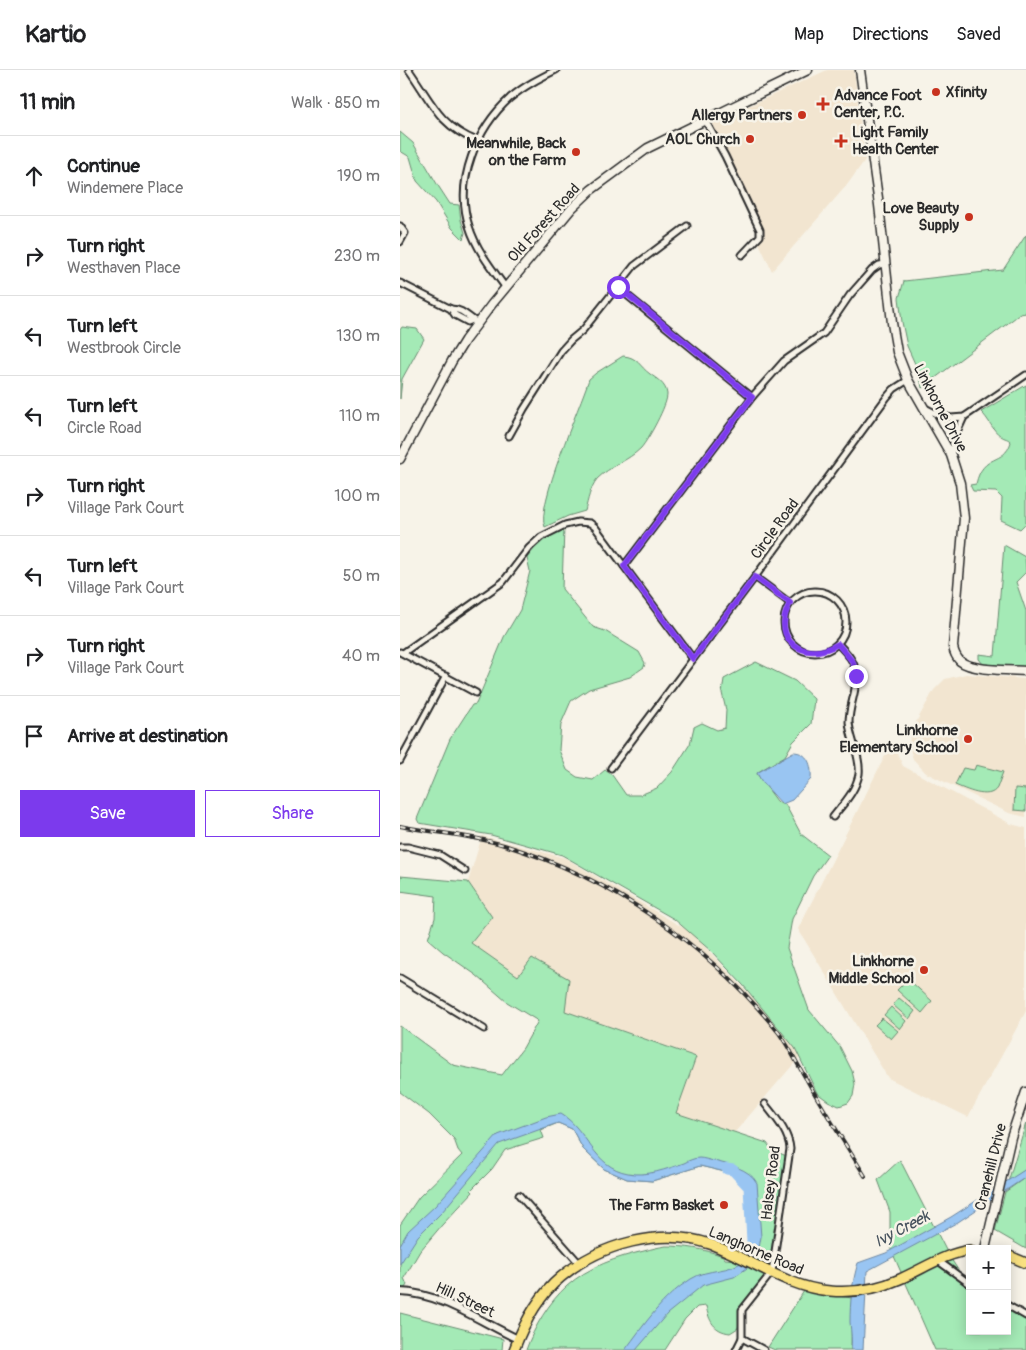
<!DOCTYPE html>
<html lang="en">
<head>
<meta charset="utf-8">
<style>
	body { margin:0; font-family:Pangolin,sans-serif; background:#f6f6f6; color:#202124 }
	.controls { position:absolute; right:15px; bottom:15px; display:grid; overflow:hidden; border-radius:0px; box-shadow:0 2px 12px #0003 }
	.controls button { width:45px; height:45px; display:grid; place-items:center; padding:0; border:0; border-bottom:1px solid #e0e0e0; background:#fff; color:#202124; font:25px sans-serif }
	.stop { position:absolute; width:15px; height:15px; margin:-11px; border:4px solid #7c3aed; border-radius:50%; background:#fff }
	.stop.end { background:#7c3aed; border-color:#fff; box-shadow:0 1px 5px #0008 }
	.list { margin:0; padding:0; list-style:none }
	h2 { display:flex; justify-content:space-between; align-items:center; height:65px; margin:0; padding:0 20px; font-size:21px }
	h2 small { font-size:16px; font-weight:400; color:#757577 }
	.list li { display:grid; grid-template-columns:32px 1fr auto; gap:15px; align-items:center; box-sizing:border-box; height:80px; padding:0 20px; border-top:1px solid #e0e0e0 }
	.list b { display:block; font-size:19px; white-space:nowrap }
	.list p { margin:0; font-size:16px; white-space:nowrap; color:#757577 }
	.list em { font-size:16px; font-style:normal; color:#757577 }
	.actions { display:flex; gap:10px; padding:15px 20px }
	.actions a { flex:1; padding:11px 0; border:1px solid #7c3aed; border-radius:0px; text-align:center; font-size:18px; color:#7c3aed }
	.actions .main { background:#7c3aed; color:#fff }
	.icon { flex:none; width:28px; height:28px; fill:none; stroke:currentColor; stroke-width:2; stroke-linecap:round; stroke-linejoin:round }
	.map { position:relative; flex:none; width:626px; height:1280px; overflow:hidden }
	header { display:flex; align-items:center; gap:30px; box-sizing:border-box; height:70px; padding:0 25px; background:#fff; border-bottom:1px solid #e0e0e0 }
	header strong { font-size:24px }
	nav { display:flex; gap:28px; margin-inline-start:auto; font-size:18px }
	main { display:flex }
	aside { flex:1; background:#fff }
	.map>svg:first-child { display:block }
</style>
</head>
<body>
<header>
<strong>Kartio</strong>
<nav><a>Map</a><a>Directions</a><a>Saved</a></nav>
</header>
<main>
<aside>
<h2>11 min<small>Walk · 850 m</small></h2>
<ul class="list">
<li><svg class="icon" aria-label="ahead" viewBox="0 0 24 24"><path d="M12 20V5M6 11l6-6 6 6"/></svg><div><b>Continue</b><p>Windemere Place</p></div><em>190 m</em></li>
<li><svg class="icon" aria-label="right" viewBox="0 0 24 24"><path d="M7 20v-9h11M14 6l5 5-5 5"/></svg><div><b>Turn right</b><p>Westhaven Place</p></div><em>230 m</em></li>
<li><svg class="icon" aria-label="left" viewBox="0 0 24 24"><path d="M17 20v-9H6M10 6l-5 5 5 5"/></svg><div><b>Turn left</b><p>Westbrook Circle</p></div><em>130 m</em></li>
<li><svg class="icon" aria-label="left" viewBox="0 0 24 24"><path d="M17 20v-9H6M10 6l-5 5 5 5"/></svg><div><b>Turn left</b><p>Circle Road</p></div><em>110 m</em></li>
<li><svg class="icon" aria-label="right" viewBox="0 0 24 24"><path d="M7 20v-9h11M14 6l5 5-5 5"/></svg><div><b>Turn right</b><p>Village Park Court</p></div><em>100 m</em></li>
<li><svg class="icon" aria-label="left" viewBox="0 0 24 24"><path d="M17 20v-9H6M10 6l-5 5 5 5"/></svg><div><b>Turn left</b><p>Village Park Court</p></div><em>50 m</em></li>
<li><svg class="icon" aria-label="right" viewBox="0 0 24 24"><path d="M7 20v-9h11M14 6l5 5-5 5"/></svg><div><b>Turn right</b><p>Village Park Court</p></div><em>40 m</em></li>
<li><svg class="icon" aria-label="arrive" viewBox="0 0 24 24"><path d="M6 21V4h12l-3 4 3 4H6"/></svg><div><b>Arrive at destination</b></div></li>
</ul>
<div class="actions"><a class="main">Save</a><a>Share</a></div>
</aside>
<div class="map">
<svg width="626" height="1280" viewBox="0 0 626 1280">
	<rect width="100%" height="100%" fill="#f7f3e8"/>
	<filter id="ink" filterUnits="userSpaceOnUse"><feTurbulence type="fractalNoise" baseFrequency=".02" numOctaves="2"/><feDisplacementMap in="SourceGraphic" scale="10" xChannelSelector="R" yChannelSelector="G"/><feConvolveMatrix kernelMatrix="1 2 1 2 8 2 1 2 1" color-interpolation-filters="sRGB"/></filter>
	<g filter="url(#ink)">
		<g fill="#f2e5d0">
			<polygon points="427,0 454,0 465,90 447,115 372,201 359,173 362,169 362,157 312,53"/>
			<polygon points="566,604 626,609 626,747 609,743 526,703 513,689 509,676 510,663 534,620 545,609"/>
			<polygon points="492,672 503,696 611,754 626,758 626,941 568,1047 488,1008 398,859"/>
			<polygon points="82,766 165,788 292,863 404,982 335,1062 276,1043 296,987 165,941 71,873 92,847 68,812"/>
		</g>
		<g fill="#a4eab6" stroke="#688a70">
			<polygon points="0,62 13,73 37,114 50,134 59,135 61,150 65,163 63,169 52,158 36,132 17,111 10,87 0,81"/>
			<polygon points="626,165 626,243 620,244 522,318 520,305 507,276 502,252 499,228 504,211 603,200"/>
			<polygon points="2,257 17,259 24,269 2,309 0,329 0,260"/>
			<path d="M223,286C238,287 239,296 250,304C257,309 266,314 267,324C268,334 248,370 241,378C228,391 210,396 197,409C190,418 188,430 185,441L168,446L145,457C135,437 181,335 189,309L196,303Z"/>
			<path d="M626,315V453L620,459L601,450L602,428L596,422L573,421L570,415L576,414C583,382 604,396 611,372C608,368 605,369 601,366C592,360 589,349 581,342Z"/>
			<polygon points="164,458 162,519 193,557 205,561 239,582 245,593 244,597 230,607 189,619 171,631 161,654 159,680 167,700 177,707 193,710 205,700 212,705 226,725 240,725 257,718 272,702 290,674 294,657 302,653 317,660 325,658 326,640 322,623 324,609 356,592 395,611 414,629 411,654 393,672 385,686 358,702 357,704 377,731 381,734 385,734 401,764 428,785 413,806 392,849 387,878 409,940 440,977 452,1001 455,1014 453,1026 448,1033 439,1036 428,1031 417,1023 395,978 343,915 311,881 274,849 162,785 91,765 19,753 17,749 50,669 72,635 76,634 104,567 120,540 130,501 127,488 141,470"/>
			<polygon points="604,475 625,487 626,502 616,512 626,541 626,598 583,594 579,589 579,584 595,586"/>
			<path d="M576,695L603,702C601,707 599,713 597,718C589,731 565,719 555,715L563,698L574,700Z"/>
			<polygon points="615,718 626,719 626,741 614,740"/>
			<path d="M0,806L68,812L92,847L71,873L118,906L132,888L169,909L165,941L296,987L276,1043L367,1073L372,1080L389,1087L372,1202L342,1240L338,1258L330,1263C314,1261 309,1251 306,1236L297,1237L285,1249L265,1280H126C134,1257 149,1232 167,1216C188,1197 217,1187 244,1181C251,1179 259,1177 266,1176C286,1176 304,1179 323,1186L325,1189L336,1190L348,1179L352,1162L349,1117L338,1105L300,1096L252,1111L227,1109L204,1099L183,1079L172,1059L158,1053L141,1060L144,1068L105,1080L92,1099L71,1120L73,1122L42,1155L20,1181L4,1208L7,1215L0,1225V1155L19,1127L62,1085L58,1080L54,1069L29,1044L0,1022V956L53,995L102,1005L123,978L138,951L107,932L76,905L43,882L28,869L35,848L36,826L0,821Z"/>
			<polygon points="508,909 532,931 522,943 497,920"/>
			<polygon points="499,928 515,941 509,949 493,935"/>
			<polygon points="491,937 506,951 500,959 484,945"/>
			<polygon points="482,948 498,961 491,969 475,955"/>
			<polygon points="626,1053 626,1099 608,1112"/>
			<polygon points="500,1090 549,1186 566,1212 570,1214 570,1261 607,1261 607,1236 626,1247 626,1280 535,1280 490,1177 490,1142 478,1110"/>
			<polygon points="626,1107 626,1179 595,1161 605,1122"/>
			<polygon points="404,1221 452,1228 451,1280 375,1280 368,1277"/>
			<polygon points="0,1243 103,1269 102,1280 0,1280"/>
		</g>
		<g fill="#99c5f2" stroke="#6d87a2">
			<path d="M393,682C408,682 412,695 411,709L392,730L382,734L362,712L357,703Z"/>
			<path d="M161,1044C188,1060 193,1097 228,1103C246,1107 267,1099 284,1093C288,1091 294,1088 299,1088C303,1088 309,1090 314,1091C329,1095 349,1098 357,1113L361,1167L359,1178L353,1194L334,1207L303,1215L267,1244L236,1280H225C244,1255 263,1226 291,1209C308,1198 329,1203 345,1190L351,1166L354,1147L350,1114L342,1106L300,1096L252,1111L227,1109L204,1099L183,1079L172,1059L158,1053L99,1074L42,1142L18,1166L0,1194V1175L8,1161L35,1136L98,1065L146,1047Z"/>
			<path d="M626,1099V1107L558,1152L467,1201L463,1280H451C452,1271 451,1262 450,1252C450,1233 452,1212 458,1193L486,1183L551,1147Z"/>
		</g>
		<g fill="none" stroke-linecap="round" stroke-linejoin="round">
			<polyline stroke="#99c5f2" stroke-width="11" points="327,1099 333,1100 349,1117 352,1171"/>
			<defs>
				<g id="minor">
					<path d="M9,0C31,31 39,56 77,71"/>
					<polyline points="305,50 325,86 360,160 360,166 342,185"/>
					<polyline points="0,156 5,163 0,172"/>
					<path d="M0,213L51,239C64,239 68,248 78,253"/>
					<polyline points="217,217 352,327"/>
					<path d="M106,218C92,199 76,179 69,156C54,111 77,58 110,28C124,16 140,8 156,0"/>
					<polyline points="51,239 55,245 68,252 73,250"/>
					<polyline points="525,338 541,346 551,348 564,347 626,305"/>
					<polyline points="109,366 124,339 161,281 171,270 183,260 234,196 287,156"/>
					<polyline points="551,384 555,367 564,347"/>
					<polyline points="224,496 352,327 384,291 424,263 450,225 472,200 479,195 486,194"/>
					<polyline points="355,507 390,533"/>
					<circle cx="415" cy="552" r="31"/>
					<polyline points="0,582 76,623"/>
					<polyline points="3,583 103,512 129,478 141,467 165,455 178,452 190,453 195,457 293,589"/>
					<polyline points="0,691 46,606"/>
					<polyline points="211,698 355,507 487,327 494,319 508,310"/>
					<path d="M433,747C443,734 456,721 459,704C461,687 450,669 449,652C449,636 457,621 456,606C456,592 447,583 438,574"/>
					<polyline points="0,777 8,777 40,785 65,801"/>
					<polyline points="0,908 84,959"/>
					<polyline points="119,1125 179,1193"/>
					<polyline points="537,1190 570,1214"/>
					<polyline points="607,1235 626,1246"/>
					<polyline points="342,1268 364,1280"/>
					<path d="M336,1280L342,1268V1240L372,1202L390,1079C389,1062 375,1047 365,1034"/>
				</g>
				<path id="tertiary" d="M0,1222C41,1223 81,1252 118,1269"/>
				<g id="secondary">
					<path d="M460,0L479,135L492,253L497,282L508,310L551,385L560,413L564,448L553,577C554,582 556,587 560,591C572,601 610,600 626,601"/>
					<polyline points="0,389 52,291 65,270 92,234 172,138 191,120 248,78 408,0"/>
					<polyline points="585,1179 611,1067 626,1022"/>
				</g>
				<g id="primary">
					<polyline points="607,1185 626,1193"/>
					<path d="M114,1280C124,1253 138,1226 161,1207C200,1174 261,1157 310,1174C349,1188 388,1218 430,1221C454,1223 478,1219 500,1209C523,1199 544,1184 570,1180"/>
				</g>
			</defs>
			<use href="#minor" stroke="#2b2b2b" stroke-width="9"/>
			<use href="#tertiary" stroke="#2b2b2b" stroke-width="10"/>
			<use href="#secondary" stroke="#2b2b2b" stroke-width="11"/>
			<use href="#primary" stroke="#2b2b2b" stroke-width="12"/>
			<use href="#minor" stroke="#f7f3e8" stroke-width="5"/>
			<use href="#tertiary" stroke="#f7f3e8" stroke-width="6"/>
			<use href="#secondary" stroke="#f7f3e8" stroke-width="8"/>
			<use href="#primary" stroke="#f9e181" stroke-width="9"/>
			<defs>
				<path id="rail" d="M0,756C35,763 70,765 104,775C212,808 308,875 379,963C390,978 398,996 408,1012C426,1044 446,1075 465,1106"/>
			</defs>
			<use href="#rail" stroke="#2b2b2b" stroke-width="4"/>
			<use href="#rail" stroke="#f7f3e8" stroke-width="2" stroke-dasharray="5.5" stroke-linecap="butt"/>
		</g>
	</g>
	<g fill="none" stroke-linecap="round" stroke-linejoin="round" filter="url(#ink)">
		<path stroke="#7c3aed" stroke-width="6" d="M218,217L352,327L224,496L293,589L355,507L390,533C370,570 404,594 438,574L453,592L456,606"/>
	</g>
	<g fill="#c8321e" stroke="#f7f3e8" stroke-width="2">
		<circle cx="536" cy="22" r="5"/>
		<path d="M420.5 26.5h5v5h5v5h-5v5h-5v-5h-5v-5h5z"/>
		<circle cx="402" cy="45" r="5"/>
		<circle cx="350" cy="69" r="5"/>
		<path d="M438.5 63.5h5v5h5v5h-5v5h-5v-5h-5v-5h5z"/>
		<circle cx="176" cy="82" r="5"/>
		<circle cx="569" cy="147" r="5"/>
		<circle cx="568" cy="669" r="5"/>
		<circle cx="524" cy="900" r="5"/>
		<circle cx="324" cy="1135" r="5"/>
	</g>
	<g text-anchor="middle" dominant-baseline="central" stroke-width="5" stroke-linejoin="round" paint-order="stroke">
		<g font-size="15" font-weight="bold" fill="#2b2b2b" stroke="#f7f3e8" text-anchor="end">
			<text x="546" y="22" text-anchor="start">Xfinity</text>
			<text x="434" y="25" text-anchor="start">Advance Foot<tspan x="434" dy="17">Center, P.C.</tspan></text>
			<text x="392" y="45">Allergy Partners</text>
			<text x="452" y="62" text-anchor="start">Light Family<tspan x="452" dy="17">Health Center</tspan></text>
			<text x="340" y="69">AOL Church</text>
			<text x="166" y="73">Meanwhile, Back<tspan x="166" dy="17">on the Farm</tspan></text>
			<text x="559" y="138">Love Beauty<tspan x="559" dy="17">Supply</tspan></text>
			<text x="558" y="660">Linkhorne<tspan x="558" dy="17">Elementary School</tspan></text>
			<text x="514" y="891">Linkhorne<tspan x="514" dy="17">Middle School</tspan></text>
			<text x="314" y="1135">The Farm Basket</text>
		</g>
		<g font-size="15" fill="#2b2b2b" stroke="#f7f3e8">
			<text transform="translate(144 153) rotate(-48)">Old Forest Road</text>
			<text transform="translate(540 338) rotate(62)">Linkhorne Drive</text>
			<text transform="translate(375 459) rotate(-54)">Circle Road</text>
			<text transform="translate(591 1097) rotate(-76)">Cranehill Drive</text>
			<text transform="translate(371 1113) rotate(-83)">Halsey Road</text>
			<text transform="translate(356 1181) rotate(23)">Langhorne Road</text>
			<text transform="translate(65 1230) rotate(25)">Hill Street</text>
		</g>
		<g font-size="16" font-style="italic" fill="#46525d" stroke="#f7f3e8">
			<text transform="translate(502 1159) rotate(-28)">Ivy Creek</text>
		</g>
	</g>
</svg>
<div class="controls">
<button>+</button>
<button>−</button>
</div>
<div class="stop" style="left:218px;top:217px"></div>
<div class="stop end" style="left:456px;top:606px"></div>
</div>
</main>
</body>
</html>
